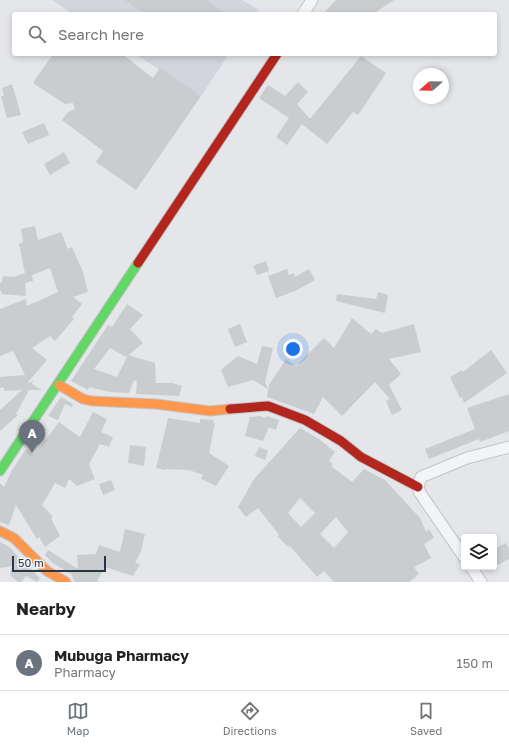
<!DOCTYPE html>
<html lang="en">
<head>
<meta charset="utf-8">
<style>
	body { margin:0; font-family:"Golos Text",sans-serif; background:#f2f2f2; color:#222 }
	.controls { position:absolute; right:12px; bottom:12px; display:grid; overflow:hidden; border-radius:4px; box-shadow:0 2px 6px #0003 }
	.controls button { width:36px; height:36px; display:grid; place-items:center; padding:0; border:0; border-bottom:1px solid #e0e0e0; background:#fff; color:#222; font:20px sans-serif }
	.compass { position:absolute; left:413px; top:68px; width:36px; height:36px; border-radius:50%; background:#fff; box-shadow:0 2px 6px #0003; rotate:250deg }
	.scale { position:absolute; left:12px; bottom:10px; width:94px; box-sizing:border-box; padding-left:4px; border:2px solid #283544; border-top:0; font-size:11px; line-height:14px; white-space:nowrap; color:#283544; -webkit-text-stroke:3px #f2f5f8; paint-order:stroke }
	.you { position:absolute; left:293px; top:349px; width:14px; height:14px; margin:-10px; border:3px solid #fff; border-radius:50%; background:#1a73e8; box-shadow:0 0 0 6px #1a73e833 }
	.badge { display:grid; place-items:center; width:26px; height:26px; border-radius:50%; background:#6a737e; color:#fff; font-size:13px; font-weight:700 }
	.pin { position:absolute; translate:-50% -33px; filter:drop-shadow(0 1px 2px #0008) }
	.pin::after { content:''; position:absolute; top:21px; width:14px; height:12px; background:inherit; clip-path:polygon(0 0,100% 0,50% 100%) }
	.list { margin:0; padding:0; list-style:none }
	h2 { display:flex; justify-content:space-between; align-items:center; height:52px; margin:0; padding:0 16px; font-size:17px }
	h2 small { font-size:13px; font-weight:400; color:#767676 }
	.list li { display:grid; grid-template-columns:26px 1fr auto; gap:12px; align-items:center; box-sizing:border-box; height:56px; padding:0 16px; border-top:1px solid #e0e0e0 }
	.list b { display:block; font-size:15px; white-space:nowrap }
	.list p { margin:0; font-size:13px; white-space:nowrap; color:#767676 }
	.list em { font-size:13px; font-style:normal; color:#767676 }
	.icon { flex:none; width:22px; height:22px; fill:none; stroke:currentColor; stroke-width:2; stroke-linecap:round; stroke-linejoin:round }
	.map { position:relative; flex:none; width:509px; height:582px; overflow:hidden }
	.search { position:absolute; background:#fff; box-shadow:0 2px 6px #0003; left:12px; right:12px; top:12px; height:44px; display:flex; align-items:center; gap:10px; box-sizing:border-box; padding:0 14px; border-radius:4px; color:#767676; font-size:15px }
	.sheet { height:108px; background:#fff }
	nav { display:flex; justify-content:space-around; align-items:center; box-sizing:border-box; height:56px; border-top:1px solid #e0e0e0; background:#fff; font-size:11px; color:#767676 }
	nav a { display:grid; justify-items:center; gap:2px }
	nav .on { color:#6a737e }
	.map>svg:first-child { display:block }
</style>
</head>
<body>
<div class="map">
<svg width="509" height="582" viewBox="0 0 509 582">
	<rect width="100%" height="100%" fill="#e4e6e9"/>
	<g fill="#d2d6dc">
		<polygon points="52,0 242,0 259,10 256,14 73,14"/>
		<polygon points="135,54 229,54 201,96"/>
	</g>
	<g fill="#c9cdd0" fill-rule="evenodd">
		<polygon points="125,0 207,0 226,14 144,14"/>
		<polygon points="336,0 394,0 373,14 323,14"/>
		<polygon points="53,54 122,54 153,78 160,68 201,96 136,190 96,162 103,151 62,120 68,112 75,109 73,103 65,104 33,83"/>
		<polygon points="361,56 386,73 358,115 353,112 327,144 302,124 287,145 276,137 289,118 259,98 268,85 285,96 298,82 308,92 297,104 310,119"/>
		<polygon points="12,84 21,115 7,118 1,96 4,96 2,88"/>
		<polygon points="44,123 49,135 28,144 22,132"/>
		<polygon points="64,152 70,163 50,175 44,164"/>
		<polygon points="35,226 38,240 61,232 68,249 72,247 83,272 88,292 73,297 82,304 72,317 74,319 55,341 50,336 32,348 47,360 28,382 30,383 33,380 32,384 42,390 29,390 16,414 18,415 0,431 0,410 22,390 4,391 4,387 0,388 0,377 25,375 13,351 0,356 0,309 26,299 27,306 58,292 50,268 32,275 33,281 25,283 26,296 1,294 2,291 0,291 0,283 2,282 3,276 14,277 25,273 19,244 23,242 21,229"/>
		<polygon points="266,261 269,271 257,275 253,266"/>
		<polygon points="287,269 289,275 294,273 295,277 309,269 315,280 295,291 276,298 268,276"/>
		<polygon points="378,292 388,295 385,313 336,301 337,294 376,299"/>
		<polygon points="127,304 143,315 130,329 143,343 126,357 110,348 94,369 117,377 128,355 155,363 156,383 172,383 182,386 179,396 136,394 137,381 134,380 129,393 110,392 89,387 88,390 71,381 108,325 112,327"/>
		<polygon points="352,318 371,334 376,329 382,333 414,324 421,352 389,359 401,374 389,385 402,410 392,415 386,401 390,399 375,382 342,416 323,397 314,414 267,397 269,385 286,359 296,366 324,338 334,348"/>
		<polygon points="240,324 247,342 235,347 228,329"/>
		<polygon points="262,346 273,348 265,382 268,389 253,380 228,387 221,370 238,356 257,364"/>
		<polygon points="491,350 507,373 464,403 462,397 460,398 450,377 462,370 463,372"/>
		<polygon points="509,394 509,431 480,442 479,439 429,459 425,449 475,429 467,408"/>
		<polygon points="61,397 73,404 72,407 65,404 58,420 48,416"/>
		<polygon points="93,412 107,419 101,432 113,437 109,447 100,444 89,464 95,479 77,486 69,479 65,488 55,483 42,505 53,517 51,518 60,536 45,547 39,537 37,539 16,505 9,525 0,522 0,483 4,487 12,470 26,449 34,455 59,422 80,437"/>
		<polygon points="260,416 265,418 267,416 279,420 276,430 269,427 263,441 245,436 250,417"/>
		<polygon points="168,418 200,423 200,419 214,420 213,423 215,423 209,453 229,466 216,486 201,479 203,475 189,470 166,469 166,470 156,468"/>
		<path d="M300,428L319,439L335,452L329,461L333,464L331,466L352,482L364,469L385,480L420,518L426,532L429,529L434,538L424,544L431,558L414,567L419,574L409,582H334L324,571L317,577L290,546L288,547L277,536L279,535L258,508L246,517L238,507L254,479ZM300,498L315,513L301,527L288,513ZM336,517L348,532L334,548L320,534Z"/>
		<polygon points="130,445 146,447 144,466 128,463"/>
		<polygon points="259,447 268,451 265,460 255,456"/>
		<polygon points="111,480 115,490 103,495 99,484"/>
		<polygon points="125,529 145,534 141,551 135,563 140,564 133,576 105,567 97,581 99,582 75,582 71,574 53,563 45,555 48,550 78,569 77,555 96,554 99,545 120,552"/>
		<polygon points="0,542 8,546 40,578 37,582 26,576 21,582 18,582 10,575 12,566 0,568"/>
		<polygon points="506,543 509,550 509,559 494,567 494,549"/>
	</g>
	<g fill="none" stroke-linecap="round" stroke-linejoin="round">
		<defs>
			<g id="street">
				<polyline points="303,14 312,0"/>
				<polyline points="464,557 420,493 418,487 421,477 467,458 509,447"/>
				<polyline points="471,567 481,582"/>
			</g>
			<polyline id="fast" points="0,471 138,263"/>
			<g id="slow">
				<polyline points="59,385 83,399 92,401 156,404 210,411 230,409"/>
				<polyline points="0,531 14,538 47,571 66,582"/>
			</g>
			<g id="jam">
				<polyline points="138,263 277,54"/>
				<polyline points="230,409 268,406 305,420 341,441 361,457 418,487"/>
			</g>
		</defs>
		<use href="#street" stroke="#c2c4c7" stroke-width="13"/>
		<use href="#fast" stroke="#c2c4c7" stroke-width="11"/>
		<use href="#slow" stroke="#c2c4c7" stroke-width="11"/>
		<use href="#jam" stroke="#c2c4c7" stroke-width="11"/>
		<use href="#street" stroke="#f3f4f6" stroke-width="11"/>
		<use href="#fast" stroke="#63d668" stroke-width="9"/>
		<use href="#slow" stroke="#ff974d" stroke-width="9"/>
		<use href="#jam" stroke="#b3261e" stroke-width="9"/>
	</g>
</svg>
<div class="controls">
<button><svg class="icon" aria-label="layers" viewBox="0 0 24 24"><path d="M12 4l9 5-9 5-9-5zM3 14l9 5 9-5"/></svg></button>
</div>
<svg class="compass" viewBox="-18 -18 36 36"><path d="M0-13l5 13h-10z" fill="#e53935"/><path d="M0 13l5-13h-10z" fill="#767676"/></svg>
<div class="scale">50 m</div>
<div class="you"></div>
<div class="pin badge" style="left:32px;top:453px">A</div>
<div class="search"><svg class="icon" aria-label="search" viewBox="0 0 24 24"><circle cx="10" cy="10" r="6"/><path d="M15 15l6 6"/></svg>Search here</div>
</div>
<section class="sheet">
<h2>Nearby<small></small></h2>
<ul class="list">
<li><span class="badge">A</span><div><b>Mubuga Pharmacy</b><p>Pharmacy</p></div><em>150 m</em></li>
</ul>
</section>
<nav>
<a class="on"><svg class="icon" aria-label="map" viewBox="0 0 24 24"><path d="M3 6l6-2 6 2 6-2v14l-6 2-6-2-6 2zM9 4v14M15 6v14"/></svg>Map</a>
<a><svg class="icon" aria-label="directions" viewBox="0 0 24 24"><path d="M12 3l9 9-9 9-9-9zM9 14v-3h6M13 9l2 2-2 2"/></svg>Directions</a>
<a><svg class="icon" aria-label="saved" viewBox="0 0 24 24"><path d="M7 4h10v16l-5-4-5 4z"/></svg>Saved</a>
</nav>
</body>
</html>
